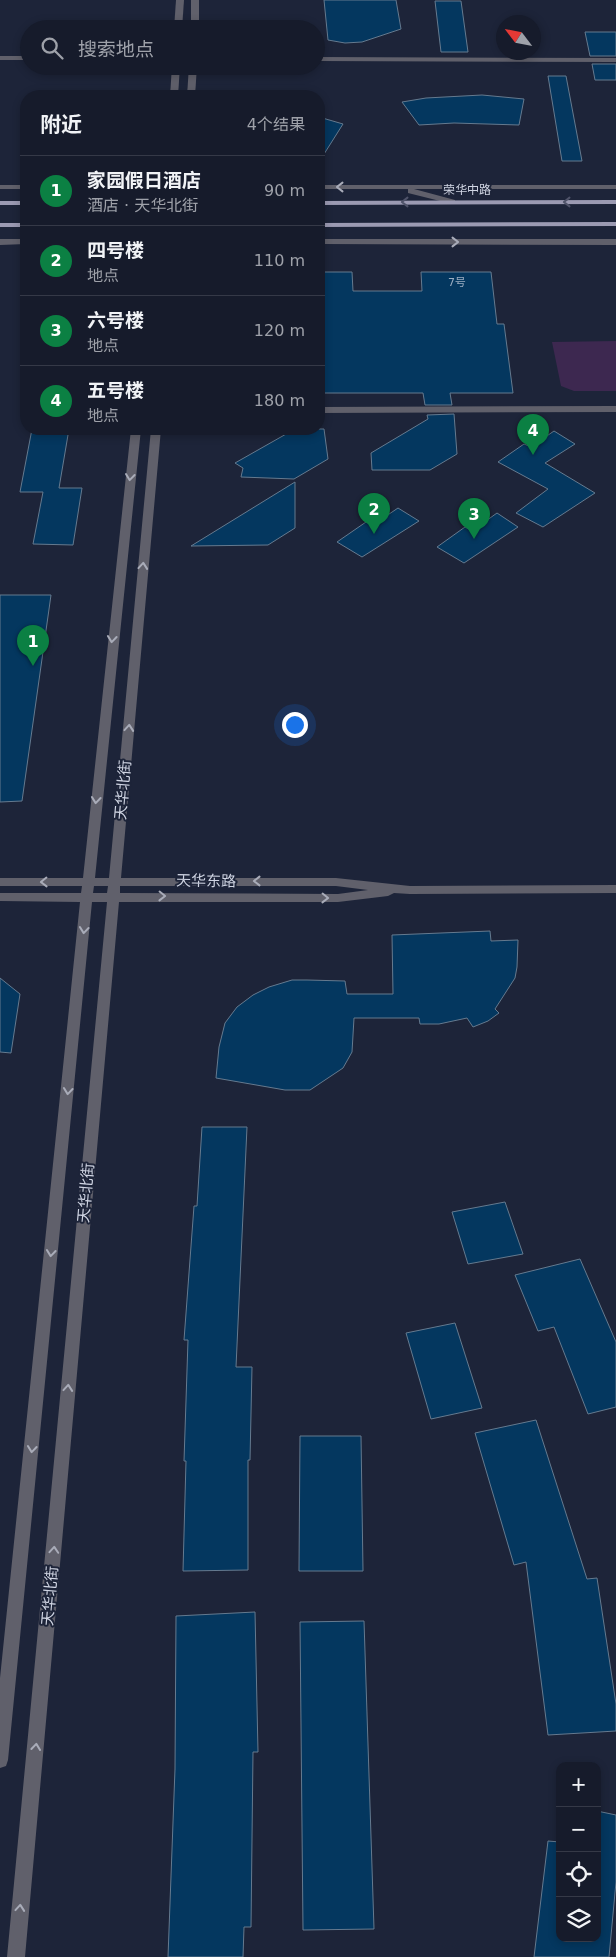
<!DOCTYPE html>
<html lang="zh">
<head>
<meta charset="utf-8">
<style>
	body { margin:0; font-family:"DejaVu Sans","Noto Sans SC",sans-serif; background:#232837; color:#f1f3f6 }
	.controls { position:absolute; right:15px; bottom:15px; display:grid; overflow:hidden; border-radius:10px; box-shadow:0 2px 8px #0003 }
	.controls button { width:45px; height:45px; display:grid; place-items:center; padding:0; border:0; border-bottom:1px solid #353947; background:#161b2b; color:#f1f3f6; font:25px sans-serif }
	.compass { position:absolute; left:496px; top:15px; width:45px; height:45px; border-radius:50%; background:#161b2b; box-shadow:0 2px 8px #0003; rotate:302deg }
	.you { position:absolute; left:294px; top:724px; width:18px; height:18px; margin:-12px; border:4px solid #fff; border-radius:50%; background:#1a73e8; box-shadow:0 0 0 8px #1a73e833 }
	.badge { display:grid; place-items:center; width:32px; height:32px; border-radius:50%; background:#0b8043; color:#fff; font-size:16px; font-weight:700 }
	.pin { position:absolute; translate:-50% -41px; filter:drop-shadow(0 1px 2px #0008) }
	.pin::after { content:''; position:absolute; top:26px; width:18px; height:15px; background:inherit; clip-path:polygon(0 0,100% 0,50% 100%) }
	.list { margin:0; padding:0; list-style:none }
	h2 { display:flex; justify-content:space-between; align-items:center; height:65px; margin:0; padding:0 20px; font-size:21px }
	h2 small { font-size:16px; font-weight:400; color:#9ea1a9 }
	.list li { display:grid; grid-template-columns:32px 1fr auto; gap:15px; align-items:center; box-sizing:border-box; height:70px; padding:0 20px; border-top:1px solid #353947 }
	.list b { display:block; font-size:19px; white-space:nowrap }
	.list p { margin:0; font-size:16px; white-space:nowrap; color:#9ea1a9 }
	.list em { font-size:16px; font-style:normal; color:#9ea1a9 }
	.icon { flex:none; width:28px; height:28px; fill:none; stroke:currentColor; stroke-width:2; stroke-linecap:round; stroke-linejoin:round }
	.map { position:relative; flex:none; width:616px; height:1957px; overflow:hidden }
	.search { position:absolute; background:#161b2b; box-shadow:0 2px 8px #0003; left:20px; top:20px; width:305px; height:55px; display:flex; align-items:center; gap:12px; box-sizing:border-box; padding:0 18px; border-radius:28px; color:#9ea1a9; font-size:19px }
	.panel { position:absolute; background:#161b2b; box-shadow:0 2px 8px #0003; left:20px; top:90px; width:305px; height:345px; border-radius:20px }
	.map>svg:first-child { display:block }
</style>
</head>
<body>
<div class="map">
<svg width="616" height="1957" viewBox="0 0 616 1957">
	<rect width="100%" height="100%" fill="#1d2439"/>
	<polygon fill="#3d2850" points="616,341 616,391 574,391 561,386 552,342"/>
	<g fill="#04375f" stroke="#657a8f">
		<polygon points="324,0 396,0 401,29 362,42 345,43 328,40"/>
		<polygon points="435,1 461,1 468,52 441,52"/>
		<polygon points="585,32 616,32 616,56 590,56"/>
		<polygon points="592,64 616,64 616,80 595,80"/>
		<polygon points="548,76 566,76 582,161 562,161"/>
		<polygon points="482,95 524,99 519,125 454,123 419,125 402,102 426,98"/>
		<polygon points="319,117 343,124 319,162"/>
		<polygon points="319,272 352,272 353,291 422,291 421,272 491,272 497,324 504,324 513,393 450,393 452,405 425,405 423,393 319,393"/>
		<polygon points="454,414 457,454 430,470 372,470 371,453 428,419 427,415"/>
		<polygon points="32,429 69,429 59,488 82,488 73,545 33,544 43,492 20,492"/>
		<polygon points="295,429 324,429 328,459 294,479 241,477 243,468 235,463"/>
		<polygon points="554,431 575,444 545,463 595,493 543,527 516,513 548,489 498,462 524,444 531,447"/>
		<polygon points="295,482 295,528 268,545 191,546"/>
		<polygon points="398,508 419,521 362,557 337,542 366,522 373,525"/>
		<polygon points="497,513 518,527 464,563 437,547 465,527 472,531"/>
		<polygon points="0,595 51,595 22,801 0,802"/>
		<polygon points="490,931 491,941 518,940 517,967 515,978 495,1009 499,1013 488,1021 473,1027 467,1018 439,1024 420,1024 419,1018 354,1018 352,1052 343,1068 310,1090 285,1090 216,1078 219,1047 225,1023 237,1007 253,995 269,987 292,980 307,980 345,981 347,994 393,994 392,935"/>
		<polygon points="0,978 20,994 11,1053 0,1052"/>
		<polygon points="202,1127 247,1127 236,1367 252,1367 250,1460 248,1460 248,1570 183,1571 186,1461 184,1461 188,1340 184,1340 194,1206 197,1206"/>
		<polygon points="505,1202 523,1254 468,1264 452,1212"/>
		<polygon points="580,1259 616,1342 616,1407 588,1414 554,1327 538,1331 515,1275"/>
		<polygon points="455,1323 482,1408 431,1419 406,1333"/>
		<polygon points="536,1420 587,1579 597,1578 616,1704 616,1731 548,1735 526,1562 514,1565 475,1433"/>
		<polygon points="300,1436 361,1436 363,1571 299,1571"/>
		<polygon points="255,1612 258,1752 253,1752 251,1927 244,1927 243,1957 168,1957 175,1769 176,1616"/>
		<polygon points="364,1621 374,1929 303,1930 300,1622"/>
		<polygon points="597,1811 616,1815 616,1882 609,1957 534,1957 548,1841 560,1842 560,1938 597,1938"/>
	</g>
	<g fill="none" stroke-linecap="round" stroke-linejoin="round">
		<g fill="#60606b" fill-rule="evenodd">
			<rect x="0" y="56" width="29" height="4"/>
			<polygon points="316,57 616,58 616,62 316,61"/>
			<polygon points="616,406 616,412 319,413 319,407"/>
		</g>
		<g fill="#60606b" fill-rule="evenodd">
			<polygon points="176,0 184,0 182,29 174,29"/>
			<rect x="191" y="0" width="8" height="29"/>
			<polygon points="172,66 180,66 178,96 170,96"/>
			<polygon points="189,66 197,66 195,96 187,96"/>
			<rect x="0" y="185" width="26" height="4"/>
			<polygon points="319,185 616,185 616,189 414,189 455,200 455,204 452,204 408,193 408,189 319,189"/>
			<polygon points="0,239 26,239 26,244 0,245"/>
			<polygon points="616,239 616,245 319,244 319,239"/>
			<path d="M131,429H141L95,878H109L151,429H161L121,878H336L410,886L616,885V893L410,894L394,893L388,896L338,902H119L25,1957H7L107,902H92L8,1760L6,1766L0,1768V1678L80,902L0,901V893H81L82,886H0V878H83ZM94,886H108L107,893H93ZM120,886H336L368,890L338,894L120,893Z"/>
		</g>
		<g fill="#9b9ab2" fill-rule="evenodd">
			<polygon points="616,200 616,204 319,205 319,201"/>
			<rect x="0" y="201" width="26" height="4"/>
			<polygon points="616,222 616,226 319,227 319,223"/>
			<rect x="0" y="223" width="26" height="4"/>
		</g>
	</g>
	<defs><path id="oneway-chevron" d="M-2-3.5L2.5 0L-2 3.5" fill="none" stroke-width="1.6" stroke-linecap="round" stroke-linejoin="round" transform="scale(1.25)"/></defs>
	<g stroke="#a9acb9">
		<use href="#oneway-chevron" transform="translate(340 187) rotate(180)"/>
		<use href="#oneway-chevron" transform="translate(455 242)"/>
		<use href="#oneway-chevron" transform="translate(130 477) rotate(97)"/>
		<use href="#oneway-chevron" transform="translate(143 566) rotate(-85)"/>
		<use href="#oneway-chevron" transform="translate(112 639) rotate(96)"/>
		<use href="#oneway-chevron" transform="translate(129 728) rotate(-85)"/>
		<use href="#oneway-chevron" transform="translate(96 800) rotate(96)"/>
		<use href="#oneway-chevron" transform="translate(257 881) rotate(-180)"/>
		<use href="#oneway-chevron" transform="translate(44 882) rotate(179)"/>
		<use href="#oneway-chevron" transform="translate(162 896) rotate(1)"/>
		<use href="#oneway-chevron" transform="translate(325 898) rotate(1)"/>
		<use href="#oneway-chevron" transform="translate(84 930) rotate(96)"/>
		<use href="#oneway-chevron" transform="translate(68 1091) rotate(96)"/>
		<use href="#oneway-chevron" transform="translate(51 1253) rotate(96)"/>
		<use href="#oneway-chevron" transform="translate(68 1388) rotate(-85)"/>
		<use href="#oneway-chevron" transform="translate(32 1449) rotate(96)"/>
		<use href="#oneway-chevron" transform="translate(54 1550) rotate(-86)"/>
		<use href="#oneway-chevron" transform="translate(36 1747) rotate(-84)"/>
		<use href="#oneway-chevron" transform="translate(20 1908) rotate(-85)"/>
	</g>
	<g stroke="#4f5369">
		<use href="#oneway-chevron" transform="translate(405 202) rotate(180)"/>
		<use href="#oneway-chevron" transform="translate(567 202) rotate(180)"/>
	</g>
	<g text-anchor="middle" dominant-baseline="central" stroke-width="4" stroke-linejoin="round" paint-order="stroke">
		<g font-size="11" fill="#9daec2">
			<text x="457" y="282">7号</text>
		</g>
		<g font-size="12" fill="#d0d5e3" stroke="#1d2439">
			<text x="467" y="190">荣华中路</text>
		</g>
		<g font-size="15" fill="#d0d5e3" stroke="#1d2439">
			<text transform="translate(123 790) rotate(-85)">天华北街</text>
			<text transform="translate(206 881) rotate(1)">天华东路</text>
			<text transform="translate(86 1193) rotate(-85)">天华北街</text>
			<text transform="translate(50 1596) rotate(-85)">天华北街</text>
		</g>
	</g>
</svg>
<div class="controls">
<button>+</button>
<button>−</button>
<button><svg class="icon" aria-label="locate" viewBox="0 0 24 24"><circle cx="12" cy="12" r="6"/><path d="M12 2v4M12 18v4M2 12h4M18 12h4"/></svg></button>
<button><svg class="icon" aria-label="layers" viewBox="0 0 24 24"><path d="M12 4l9 5-9 5-9-5zM3 14l9 5 9-5"/></svg></button>
</div>
<svg class="compass" viewBox="-18 -18 36 36"><path d="M0-13l5 13h-10z" fill="#e53935"/><path d="M0 13l5-13h-10z" fill="#9ea1a9"/></svg>
<div class="you"></div>
<div class="pin badge" style="left:33px;top:666px">1</div>
<div class="pin badge" style="left:374px;top:534px">2</div>
<div class="pin badge" style="left:474px;top:539px">3</div>
<div class="pin badge" style="left:533px;top:455px">4</div>
<div class="search"><svg class="icon" aria-label="search" viewBox="0 0 24 24"><circle cx="10" cy="10" r="6"/><path d="M15 15l6 6"/></svg>搜索地点</div>
<section class="panel">
<h2>附近<small>4个结果</small></h2>
<ul class="list">
<li><span class="badge">1</span><div><b>家园假日酒店</b><p>酒店 · 天华北街</p></div><em>90 m</em></li>
<li><span class="badge">2</span><div><b>四号楼</b><p>地点</p></div><em>110 m</em></li>
<li><span class="badge">3</span><div><b>六号楼</b><p>地点</p></div><em>120 m</em></li>
<li><span class="badge">4</span><div><b>五号楼</b><p>地点</p></div><em>180 m</em></li>
</ul>
</section>
</div>
</body>
</html>
